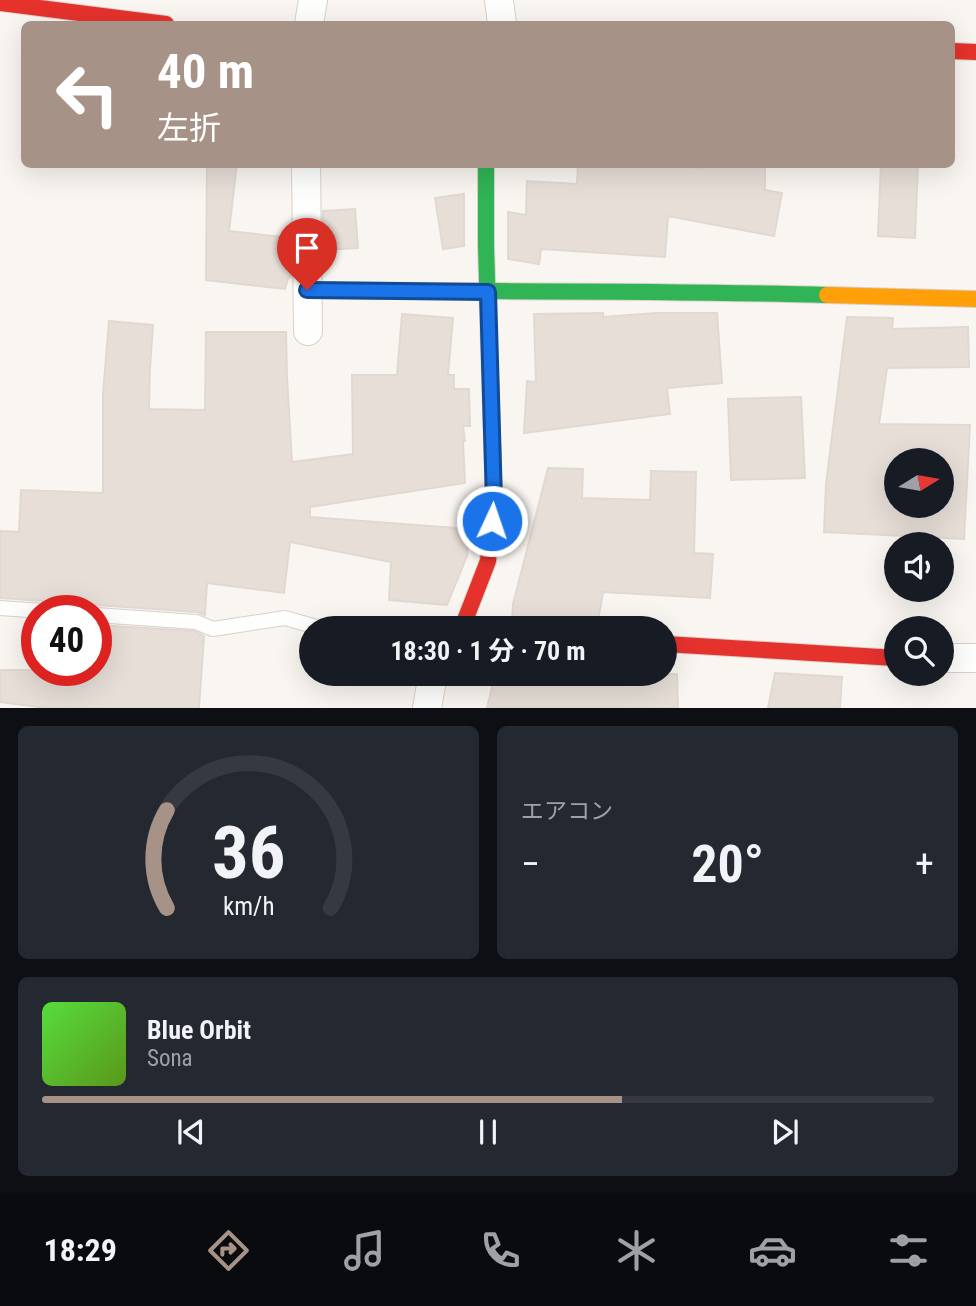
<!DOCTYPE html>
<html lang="ja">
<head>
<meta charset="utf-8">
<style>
  :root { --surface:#171b24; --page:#242831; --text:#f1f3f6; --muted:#9ea1a6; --line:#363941; --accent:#a69286 }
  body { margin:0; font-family:"Roboto Condensed","Noto Sans JP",sans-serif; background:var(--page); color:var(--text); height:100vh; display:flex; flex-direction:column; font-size:26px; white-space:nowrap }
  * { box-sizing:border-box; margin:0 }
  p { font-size:23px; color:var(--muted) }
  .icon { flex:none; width:38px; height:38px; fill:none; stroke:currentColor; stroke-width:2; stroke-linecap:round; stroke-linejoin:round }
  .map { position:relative; height:708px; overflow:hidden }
  .drawer { display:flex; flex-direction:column; gap:18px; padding:18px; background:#0d0f14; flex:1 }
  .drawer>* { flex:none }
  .top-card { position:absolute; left:21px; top:21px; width:934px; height:147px; border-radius:10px; box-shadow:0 7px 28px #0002; background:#a69286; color:#fff; overflow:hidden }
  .needle { width:46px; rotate:79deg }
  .controls { position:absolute; left:884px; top:448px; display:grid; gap:14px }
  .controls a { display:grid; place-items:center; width:70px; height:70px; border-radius:50%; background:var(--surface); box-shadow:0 7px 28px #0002; font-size:35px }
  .speed { position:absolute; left:21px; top:595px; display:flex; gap:14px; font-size:35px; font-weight:700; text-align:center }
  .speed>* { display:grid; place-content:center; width:91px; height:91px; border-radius:50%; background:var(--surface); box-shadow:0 7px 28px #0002; line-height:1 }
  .speed .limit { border:10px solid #d22; background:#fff; color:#111 }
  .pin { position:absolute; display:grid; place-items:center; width:60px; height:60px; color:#fff; margin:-72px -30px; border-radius:50% 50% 50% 0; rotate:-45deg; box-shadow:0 0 7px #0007 }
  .pin .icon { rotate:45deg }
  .me { position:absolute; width:77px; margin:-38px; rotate:3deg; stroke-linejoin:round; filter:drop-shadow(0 0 5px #0008) }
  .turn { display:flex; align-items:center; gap:24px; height:147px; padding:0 21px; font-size:32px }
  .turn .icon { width:91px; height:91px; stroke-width:2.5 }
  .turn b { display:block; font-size:49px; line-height:60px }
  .big { font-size:52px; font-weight:700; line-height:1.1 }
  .drawer .tile { flex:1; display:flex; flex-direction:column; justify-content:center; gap:10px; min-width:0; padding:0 24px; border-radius:10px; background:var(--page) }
  .drawer .dial { align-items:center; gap:0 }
  .dial svg { height:182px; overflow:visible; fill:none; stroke:var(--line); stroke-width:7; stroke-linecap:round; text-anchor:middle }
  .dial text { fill:var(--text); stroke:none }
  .song { display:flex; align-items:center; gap:21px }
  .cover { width:84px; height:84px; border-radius:10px; background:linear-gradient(135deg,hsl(110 70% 55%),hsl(90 70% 35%)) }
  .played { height:7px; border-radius:4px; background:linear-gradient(90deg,var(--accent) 65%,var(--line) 65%) }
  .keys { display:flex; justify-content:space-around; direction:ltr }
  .heat { display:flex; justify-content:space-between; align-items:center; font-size:38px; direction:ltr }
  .drawer .tiles { flex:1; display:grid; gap:18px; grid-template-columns:1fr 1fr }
  .tile:last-child { grid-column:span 2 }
  .trip { position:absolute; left:299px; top:616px; width:378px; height:70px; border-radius:35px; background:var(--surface); box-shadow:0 7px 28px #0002; font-weight:700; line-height:70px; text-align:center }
  .tab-bar { display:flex; height:112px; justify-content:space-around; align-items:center; background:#090b0e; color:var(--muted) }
  .tab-bar .icon { width:49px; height:49px }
  .tab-bar .active { color:var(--accent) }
  .tab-bar b { font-size:32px; color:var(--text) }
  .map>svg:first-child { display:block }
</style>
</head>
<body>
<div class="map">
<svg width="976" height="708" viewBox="0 0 976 708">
  <rect width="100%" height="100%" fill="#f9f5f0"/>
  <!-- building -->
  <g fill="#e6ded7" stroke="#e2d8d2" stroke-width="2" fill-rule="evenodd">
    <polygon points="207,164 237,164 229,231 290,238 291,276 288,279 285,289 206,280"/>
    <polygon points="578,164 634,164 701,168 701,164 765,164 765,190 782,193 774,236 668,216 665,257 541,249 539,264 508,259 508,212 526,215 527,181 577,184"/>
    <polygon points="881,164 918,164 915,238 878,236"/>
    <polygon points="464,194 464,246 443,249 435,198"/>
    <polygon points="355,209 358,248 324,250 323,211"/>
    <polygon points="603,313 603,317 655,313 717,313 722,383 667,388 670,414 524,433 527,381 536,382 534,314"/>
    <polygon points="402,314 453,318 448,375 454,375 454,389 469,389 470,426 463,426 465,441 463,441 465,483 310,507 310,517 469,529 467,556 447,605 389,600 391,562 290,542 284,593 207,583 205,615 197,612 97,605 91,607 88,610 51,609 48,603 43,601 0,598 0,531 19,532 21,490 103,493 103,394 109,321 153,325 150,368 149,409 205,410 206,332 286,332 287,376 292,462 353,454 352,375 397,375"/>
    <path d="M 847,317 L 893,318 L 892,329 L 968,327 L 969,367 L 887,368 L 879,424 L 970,425 L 964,539 L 824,532 L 826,484 ZM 896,460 L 942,460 L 942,506 L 896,506 Z"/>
    <polygon points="801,397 805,478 731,480 728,399"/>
    <polygon points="548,468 583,469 582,498 650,500 651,471 696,472 694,553 713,554 710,598 603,592 598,621 512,619 513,604"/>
    <polygon points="96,625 194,631 204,636 199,708 46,708 0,702 0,670 96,670"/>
    <polygon points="775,673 842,677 840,708 768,708"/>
    <polygon points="495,674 677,674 678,708 487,708"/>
  </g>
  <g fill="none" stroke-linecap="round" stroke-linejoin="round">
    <defs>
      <g id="lane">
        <polyline points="0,608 42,611"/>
        <polyline points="96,615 196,622 213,629 285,618 320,628"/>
      </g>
      <g id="street">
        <polyline points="499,0 502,24"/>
        <polyline points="309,24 313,0"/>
        <polyline points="306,164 308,331"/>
        <polyline points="942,658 976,658"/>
        <polyline points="427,708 433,674"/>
      </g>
      <g id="fast">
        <polyline points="486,164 486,246 489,344"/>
        <path d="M 307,290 C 480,292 654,290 827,295"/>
      </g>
      <polyline id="slow" points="827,295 976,299"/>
      <g id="jam">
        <polyline points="0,3 166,24"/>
        <polyline points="952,51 976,52"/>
        <polyline points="462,628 488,561 494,501 489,344"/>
        <polyline points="665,644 896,658"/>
      </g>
    </defs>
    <!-- lane casing -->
    <use href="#lane" stroke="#d7d1cb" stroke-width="16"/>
    <!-- street casing -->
    <use href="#street" stroke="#d7d1cb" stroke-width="30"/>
    <!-- fast casing -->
    <use href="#fast" stroke="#d9d2cb" stroke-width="18"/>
    <!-- slow casing -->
    <use href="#slow" stroke="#d9d2cb" stroke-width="18"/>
    <!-- jam casing -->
    <use href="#jam" stroke="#d9d2cb" stroke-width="18"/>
    <!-- lane -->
    <use href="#lane" stroke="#fefefd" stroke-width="14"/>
    <!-- street -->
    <use href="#street" stroke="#fefefd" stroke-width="28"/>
    <!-- fast -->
    <use href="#fast" stroke="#30b455" stroke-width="16"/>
    <!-- slow -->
    <use href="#slow" stroke="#ff9f0a" stroke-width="16"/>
    <!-- jam -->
    <use href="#jam" stroke="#e5322d" stroke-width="16"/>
  </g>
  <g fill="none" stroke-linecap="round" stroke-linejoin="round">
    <defs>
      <polyline id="route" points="307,290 488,292 494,501 492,521"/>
    </defs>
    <!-- route casing -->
    <use href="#route" stroke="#114b97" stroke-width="18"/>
    <!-- route -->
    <use href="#route" stroke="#1a73e8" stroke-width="12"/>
  </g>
</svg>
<div class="controls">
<a><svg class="needle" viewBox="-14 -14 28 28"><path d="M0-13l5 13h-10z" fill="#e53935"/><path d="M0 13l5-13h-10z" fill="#9ea1a6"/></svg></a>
<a><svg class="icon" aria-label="sound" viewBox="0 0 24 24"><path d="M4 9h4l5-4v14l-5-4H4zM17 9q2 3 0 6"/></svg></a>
<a><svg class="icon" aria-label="search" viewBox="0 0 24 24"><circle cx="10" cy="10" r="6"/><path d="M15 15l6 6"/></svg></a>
</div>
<div class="speed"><div class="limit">40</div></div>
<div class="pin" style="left:307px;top:290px;background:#d93025"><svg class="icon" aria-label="arrive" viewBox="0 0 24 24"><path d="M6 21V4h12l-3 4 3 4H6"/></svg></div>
<svg class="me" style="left:492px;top:521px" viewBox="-20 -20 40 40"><circle r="17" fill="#1a73e8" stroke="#fff" stroke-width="3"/><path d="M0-11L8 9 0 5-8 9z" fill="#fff"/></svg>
<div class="trip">18:30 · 1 分 · 70 m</div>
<div class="top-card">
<div class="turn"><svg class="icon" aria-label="left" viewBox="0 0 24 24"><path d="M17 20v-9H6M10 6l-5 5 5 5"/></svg><div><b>40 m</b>左折</div></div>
</div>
</div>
<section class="drawer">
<div class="tiles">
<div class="tile dial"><svg viewBox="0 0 100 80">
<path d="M14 69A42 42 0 1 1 86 69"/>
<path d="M14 69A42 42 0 0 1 14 26" stroke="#a69286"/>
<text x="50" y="56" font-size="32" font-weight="700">36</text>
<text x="50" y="72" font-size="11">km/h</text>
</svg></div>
<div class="tile"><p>エアコン</p>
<div class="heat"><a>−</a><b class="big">20°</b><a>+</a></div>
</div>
<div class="tile">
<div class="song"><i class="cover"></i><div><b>Blue Orbit</b><p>Sona</p></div></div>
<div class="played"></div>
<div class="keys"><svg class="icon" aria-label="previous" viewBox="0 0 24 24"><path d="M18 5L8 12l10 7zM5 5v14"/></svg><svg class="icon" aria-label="pause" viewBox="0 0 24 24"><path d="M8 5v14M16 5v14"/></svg><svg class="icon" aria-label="next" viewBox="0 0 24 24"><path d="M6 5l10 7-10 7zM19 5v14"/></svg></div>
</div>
</div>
</section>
<nav class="tab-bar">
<b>18:29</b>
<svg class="icon active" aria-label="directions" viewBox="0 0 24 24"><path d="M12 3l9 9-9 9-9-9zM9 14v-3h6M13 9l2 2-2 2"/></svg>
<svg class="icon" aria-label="music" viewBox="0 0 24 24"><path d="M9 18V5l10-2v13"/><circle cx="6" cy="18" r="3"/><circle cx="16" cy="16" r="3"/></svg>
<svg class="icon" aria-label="phone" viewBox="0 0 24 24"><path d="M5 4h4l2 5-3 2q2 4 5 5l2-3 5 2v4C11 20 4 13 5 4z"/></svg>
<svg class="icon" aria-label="climate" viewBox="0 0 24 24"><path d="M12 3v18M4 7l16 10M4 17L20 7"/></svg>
<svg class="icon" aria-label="car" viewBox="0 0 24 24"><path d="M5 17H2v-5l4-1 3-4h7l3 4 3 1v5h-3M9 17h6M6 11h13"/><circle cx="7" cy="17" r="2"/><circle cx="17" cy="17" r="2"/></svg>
<svg class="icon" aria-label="filters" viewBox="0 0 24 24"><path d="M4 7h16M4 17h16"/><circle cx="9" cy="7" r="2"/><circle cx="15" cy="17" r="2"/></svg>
</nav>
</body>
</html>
